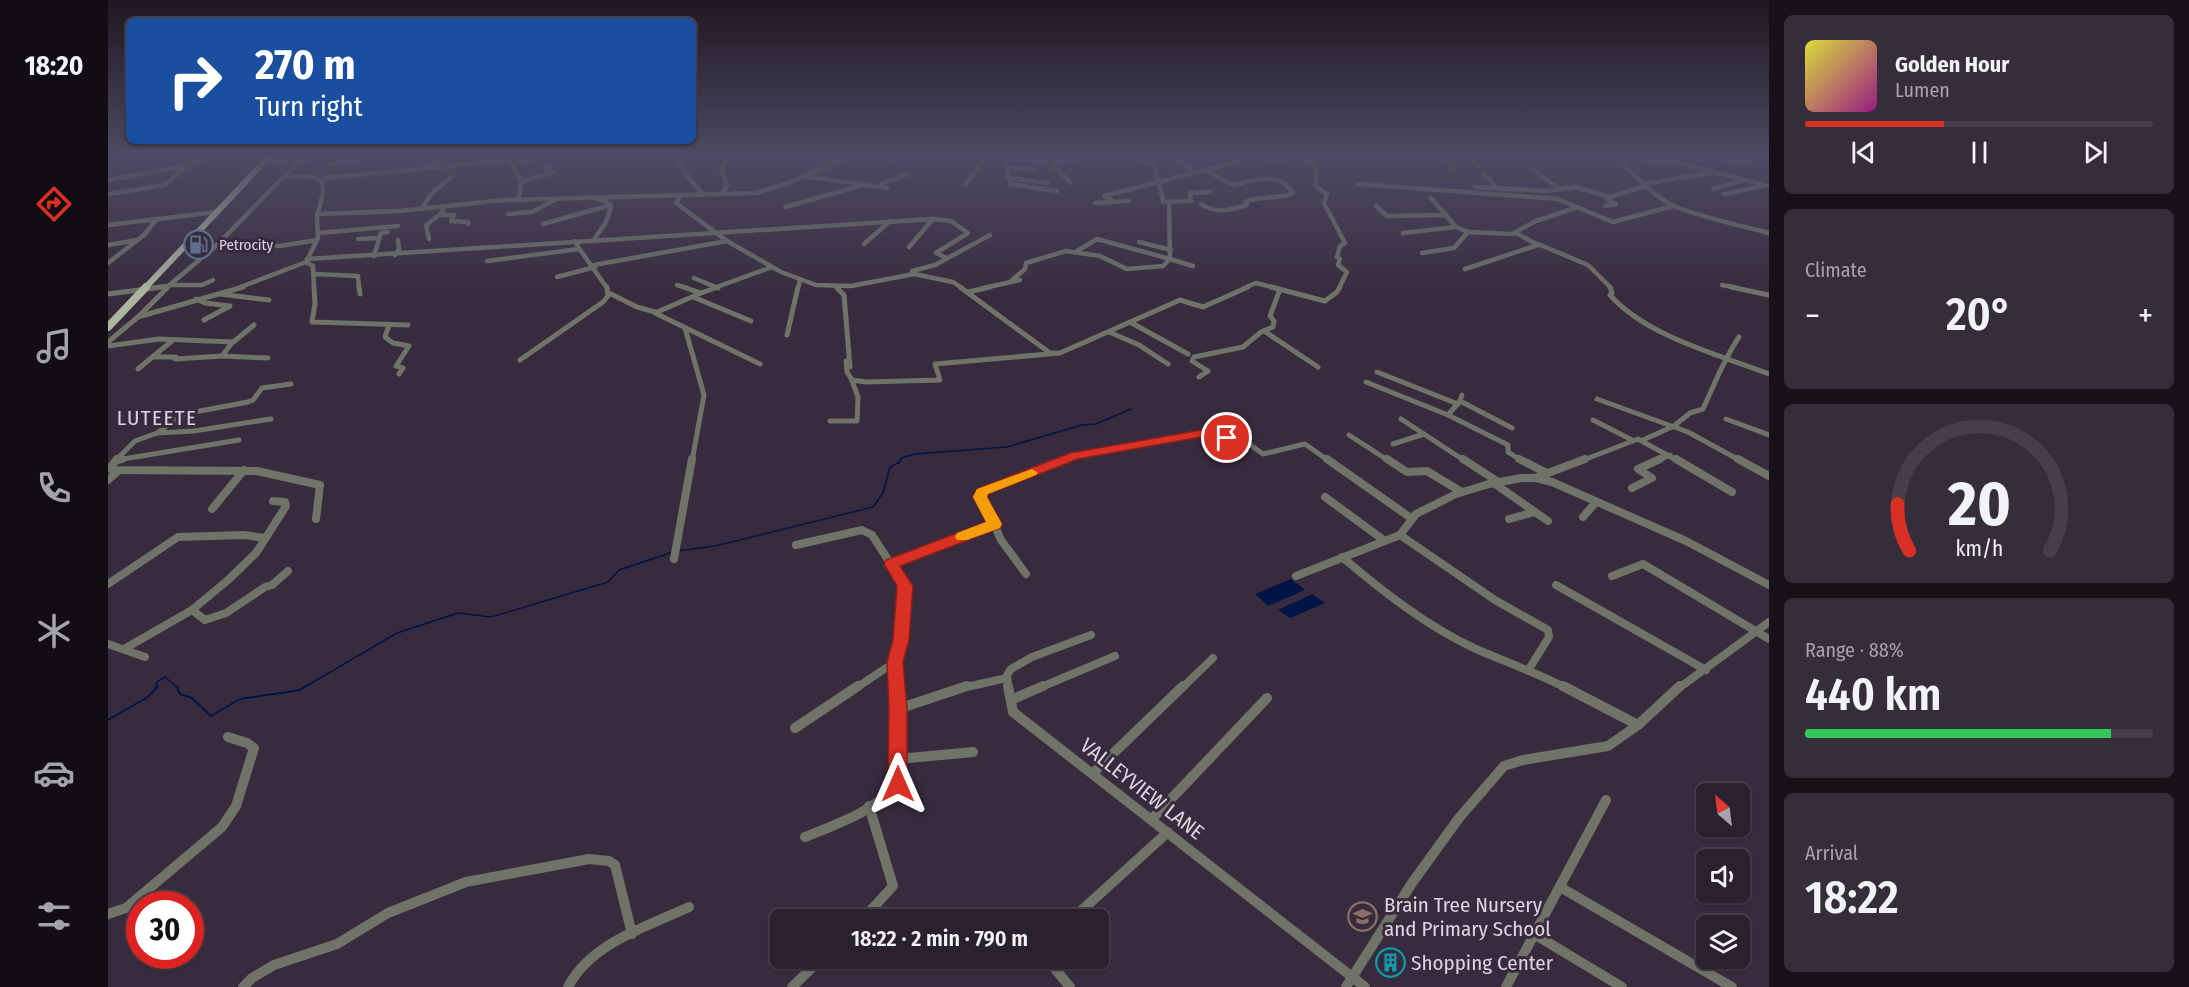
<!DOCTYPE html>
<html lang="en">
<head>
<meta charset="utf-8">
<style>
  :root { --surface:#2a202e; --page:#362d3a; --text:#f1f3f6; --muted:#a5a3aa; --line:#463e4a; --accent:#d93025 }
  body { margin:0; font-family:"Fira Sans Condensed",sans-serif; background:var(--page); color:var(--text); height:100vh; display:flex; flex-direction:column; font-size:22px; white-space:nowrap }
  * { box-sizing:border-box; margin:0 }
  p { font-size:20px; color:var(--muted) }
  .icon { flex:none; width:33px; height:33px; fill:none; stroke:currentColor; stroke-width:2; stroke-linecap:round; stroke-linejoin:round }
  .map { position:relative; flex:1; overflow:hidden }
  .drawer { display:flex; flex-direction:column; gap:15px; padding:15px; background:#171219; width:420px }
  .drawer>* { flex:none }
  .hud { position:absolute; left:18px; top:18px; width:570px; height:126px; border-radius:9px; box-shadow:0 2px 4px #0004,0 0 0 2px var(--line); background:#1a4fa0; color:#fff; overflow:hidden }
  .needle { width:39px; rotate:332deg }
  .fabs { position:absolute; left:1588px; top:783px; display:grid; gap:12px }
  .fabs a { display:grid; place-items:center; width:54px; height:54px; border-radius:9px; background:var(--surface); box-shadow:0 2px 4px #0004,0 0 0 2px var(--line); font-size:30px }
  .speed { position:absolute; left:18px; top:891px; display:flex; gap:12px; font-size:30px; font-weight:700; text-align:center }
  .speed>* { display:grid; place-content:center; width:78px; height:78px; border-radius:50%; background:var(--surface); box-shadow:0 2px 4px #0004,0 0 0 2px var(--line); line-height:1 }
  .speed .limit { border:9px solid #d22; background:#fff; color:#111 }
  .pin { position:absolute; display:grid; place-items:center; width:51px; height:51px; color:#fff; margin:-26px; border:3px solid #fff; border-radius:50%; box-shadow:0 2px 6px #0007 }
  .me { position:absolute; width:66px; margin:-33px; rotate:0deg; stroke-linejoin:round; filter:drop-shadow(0 0 4px #0008) }
  .turn { display:flex; align-items:center; gap:21px; height:126px; padding:0 30px; font-size:27px }
  .turn .icon { width:78px; height:78px; stroke-width:2.5 }
  .turn b { display:block; font-size:42px; line-height:51px }
  .big { font-size:45px; font-weight:600; line-height:1.1 }
  .drawer .card { flex:1; display:flex; flex-direction:column; justify-content:center; gap:9px; min-width:0; padding:0 21px; border-radius:9px; background:var(--page) }
  .drawer .dial { align-items:center; gap:0 }
  .dial svg { height:156px; overflow:visible; fill:none; stroke:var(--line); stroke-width:7; stroke-linecap:round; text-anchor:middle }
  .dial text { fill:var(--text); stroke:none }
  .song { display:flex; align-items:center; gap:18px }
  .cover { width:72px; height:72px; border-radius:9px; background:linear-gradient(135deg,hsl(60 70% 55%),hsl(310 70% 35%)) }
  .played { height:6px; border-radius:3px; background:linear-gradient(90deg,var(--accent) 40%,var(--line) 40%) }
  .keys { display:flex; justify-content:space-around; direction:ltr }
  .heat { display:flex; justify-content:space-between; align-items:center; font-size:33px; direction:ltr }
  .charge { height:9px; border-radius:4px; background:linear-gradient(90deg,#34c759 88%,var(--line) 0) }
  .trip { position:absolute; left:662px; top:909px; width:339px; height:60px; border-radius:9px; background:var(--surface); box-shadow:0 2px 4px #0004,0 0 0 2px var(--line); font-weight:600; line-height:60px; text-align:center }
  main { display:flex; flex:1; min-height:0 }
  .menu { display:flex; flex-direction:column; width:108px; justify-content:space-around; align-items:center; background:#110d12; color:var(--muted) }
  .menu .icon { width:42px; height:42px }
  .menu .on { color:var(--accent) }
  .menu b { font-size:27px; color:var(--text) }
  .map>svg:first-child { display:block }
</style>
</head>
<body>
<main>
<nav class="menu">
<b>18:20</b>
<svg class="icon on" aria-label="directions" viewBox="0 0 24 24"><path d="M12 3l9 9-9 9-9-9zM9 14v-3h6M13 9l2 2-2 2"/></svg>
<svg class="icon" aria-label="music" viewBox="0 0 24 24"><path d="M9 18V5l10-2v13"/><circle cx="6" cy="18" r="3"/><circle cx="16" cy="16" r="3"/></svg>
<svg class="icon" aria-label="phone" viewBox="0 0 24 24"><path d="M5 4h4l2 5-3 2q2 4 5 5l2-3 5 2v4C11 20 4 13 5 4z"/></svg>
<svg class="icon" aria-label="climate" viewBox="0 0 24 24"><path d="M12 3v18M4 7l16 10M4 17L20 7"/></svg>
<svg class="icon" aria-label="car" viewBox="0 0 24 24"><path d="M5 17H2v-5l4-1 3-4h7l3 4 3 1v5h-3M9 17h6M6 11h13"/><circle cx="7" cy="17" r="2"/><circle cx="17" cy="17" r="2"/></svg>
<svg class="icon" aria-label="filters" viewBox="0 0 24 24"><path d="M4 7h16M4 17h16"/><circle cx="9" cy="7" r="2"/><circle cx="15" cy="17" r="2"/></svg>
</nav>
<div class="map">
<svg width="1661" height="987" viewBox="0 0 1661 987">
  <rect width="100%" height="100%" fill="#382b3e"/>
  <!-- water -->
  <g fill="#001547">
    <polygon points="1183,579 1197,590 1160,606 1147,594"/>
    <polygon points="1204,594 1217,603 1182,618 1170,610"/>
  </g>
  <g fill="none" stroke-linecap="round" stroke-linejoin="round">
    <!-- stream-far1 -->
    <g stroke="#001547" stroke-width="1.5">
      <polyline points="569,551 607,546 765,507 775,493 782,467 792,462 793,458 807,454 899,447 974,425 988,424 1023,409"/>
      <polyline points="48,688 49,682 57,677 70,688"/>
      <polyline points="195,688 289,633 350,613 383,617 500,582 511,570 565,552"/>
    </g>
    <!-- stream -->
    <g stroke="#001547" stroke-width="2">
      <polyline points="68,686 72,694 84,698 103,716 132,699 192,690 198,686"/>
      <polyline points="0,720 40,697 50,686"/>
    </g>
    <!-- minor-far3 -->
    <g stroke="#6f7368" stroke-width="4.5">
      <polyline points="400,157 413,181 411,199"/>
      <polyline points="565,157 595,195"/>
      <polyline points="707,157 725,163"/>
      <polyline points="779,157 784,161"/>
      <polyline points="892,157 942,162 986,157"/>
      <path d="M 1026,157 L 1047,166 C 1048,179 1054,189 1055,202 L 1083,201 L 1082,193 L 1103,192"/>
      <polyline points="1065,157 1086,172"/>
      <polyline points="1139,157 1174,160"/>
      <polyline points="1198,157 1208,167 1208,187 1219,194 1216,203 1237,243 1232,246 1229,257 1232,259 1230,265 1239,272 1231,288"/>
      <polyline points="1334,157 1346,168"/>
      <polyline points="1363,157 1370,166"/>
      <polyline points="1408,157 1426,157"/>
      <path d="M 1505,157 C 1526,171 1543,196 1566,206 C 1595,218 1631,225 1661,233"/>
      <polyline points="1546,157 1661,186"/>
      <polyline points="1599,157 1629,161 1645,160"/>
      <polyline points="897,158 902,184 949,191"/>
      <polyline points="1532,158 1552,163"/>
      <polyline points="191,160 215,157"/>
      <polyline points="942,162 963,183"/>
      <polyline points="325,163 350,157"/>
      <polyline points="404,163 436,157"/>
      <polyline points="220,164 251,160"/>
      <polyline points="899,168 926,169"/>
      <polyline points="1425,170 1452,189"/>
      <polyline points="1376,174 1389,188"/>
      <polyline points="178,176 205,177 214,182 215,193 209,218 210,238 198,262 205,266 206,288"/>
      <polyline points="696,176 779,188"/>
      <polyline points="217,178 403,160"/>
      <polyline points="900,178 940,183"/>
      <polyline points="0,180 70,167 108,157"/>
      <polyline points="413,182 446,172 438,169 442,167"/>
      <polyline points="1250,184 1450,199"/>
      <polyline points="1535,184 1603,173"/>
      <polyline points="771,185 799,174"/>
      <polyline points="858,185 876,157"/>
      <polyline points="1367,187 1438,191 1467,187 1502,197 1537,186"/>
      <polyline points="1605,189 1636,180"/>
      <polyline points="0,194 57,185 79,165"/>
      <polyline points="614,194 619,185 613,170 620,157"/>
      <polyline points="1616,194 1655,186"/>
      <polyline points="573,196 568,203 619,241 673,272 708,285 743,286 806,274 845,282 854,288"/>
      <polyline points="1323,198 1338,215"/>
      <polyline points="1447,198 1505,222 1565,206"/>
      <polyline points="1005,201 996,196 1132,161 1130,157"/>
      <polyline points="987,203 1021,201"/>
      <path d="M 1093,204 C 1108,214 1123,210 1139,205 L 1137,202 C 1152,195 1170,200 1185,193 C 1172,171 1145,180 1125,185 L 1096,169"/>
      <polyline points="1268,206 1279,216 1338,215 1348,227 1360,232 1404,234 1428,221 1467,208"/>
      <polyline points="1497,206 1508,204 1499,199"/>
      <polyline points="677,207 755,185"/>
      <polyline points="314,209 323,194 343,177"/>
      <polyline points="209,214 291,211 396,200 648,193 678,184 740,157"/>
      <polyline points="400,214 424,212 450,198"/>
      <polyline points="332,215 346,215 343,221 360,222 360,224"/>
      <polyline points="825,219 843,221 860,233 828,253 839,258"/>
      <polyline points="435,224 503,205"/>
      <polyline points="0,225 108,212"/>
      <polyline points="211,233 290,226"/>
      <polyline points="1295,233 1348,227"/>
      <polyline points="250,239 271,238"/>
      <polyline points="321,239 318,225 334,213 336,207"/>
      <polyline points="466,241 499,288"/>
      <polyline points="485,241 498,222 503,207 501,203 488,198"/>
      <polyline points="1031,242 1063,250"/>
      <polyline points="756,244 782,221"/>
      <polyline points="1430,244 1480,265 1503,288"/>
      <polyline points="0,245 29,240"/>
      <polyline points="109,245 172,246 209,240"/>
      <polyline points="969,251 989,239 1062,259 1061,203"/>
      <polyline points="1314,253 1346,248 1360,232"/>
      <polyline points="287,255 291,249 290,240"/>
      <polyline points="266,256 273,233 280,232"/>
      <polyline points="199,259 825,219 801,247"/>
      <polyline points="379,261 471,249"/>
      <polyline points="0,263 36,235 49,219"/>
      <polyline points="486,265 619,241"/>
      <polyline points="1357,269 1430,245 1408,233"/>
      <polyline points="804,271 827,265 882,235"/>
      <polyline points="206,274 250,276 251,288"/>
      <polyline points="449,277 487,267"/>
      <polyline points="586,278 610,288"/>
      <polyline points="902,282 917,269 918,263 958,251 992,256 1019,269 1055,266 1062,259 1085,266"/>
      <polyline points="62,285 94,285 105,280"/>
      <polyline points="569,285 579,288"/>
      <polyline points="1614,285 1630,288"/>
      <polyline points="42,288 60,286"/>
      <polyline points="58,288 109,245 191,161 157,161"/>
      <polyline points="130,288 198,262"/>
      <polyline points="606,288 664,267"/>
      <polyline points="690,288 692,280"/>
      <polyline points="876,288 912,280"/>
      <polyline points="1136,288 1148,283 1168,288"/>
    </g>
    <!-- minor-far2 -->
    <g stroke="#6f7368" stroke-width="5">
      <polyline points="206,287 207,304 204,322 300,325"/>
      <polyline points="251,287 252,294"/>
      <polyline points="575,287 593,293 547,313 652,364"/>
      <polyline points="607,287 610,288"/>
      <polyline points="728,287 736,295 742,367"/>
      <polyline points="852,287 942,353 947,353"/>
      <polyline points="1163,287 1217,301 1229,292 1232,287"/>
      <path d="M 1502,287 L 1504,293 L 1502,295 C 1538,336 1611,355 1661,374"/>
      <polyline points="1623,287 1661,295"/>
      <polyline points="860,292 882,287"/>
      <polyline points="501,293 529,307 547,312"/>
      <polyline points="593,293 610,287"/>
      <polyline points="0,294 54,287"/>
      <polyline points="112,294 161,300"/>
      <polyline points="585,297 643,321"/>
      <polyline points="88,299 97,303 122,306 96,320"/>
      <polyline points="30,317 135,287"/>
      <polyline points="1022,322 1080,354"/>
      <polyline points="146,325 123,344 114,356 160,358"/>
      <polyline points="281,325 277,337 285,343 301,346 288,366 295,368 291,374"/>
      <polyline points="577,328 596,395 584,461"/>
      <polyline points="1156,331 1210,367"/>
      <polyline points="1001,332 1031,345 1060,364"/>
      <polyline points="679,335 690,287"/>
      <polyline points="0,342 30,317 60,287"/>
      <polyline points="0,346 51,339 125,342"/>
      <polyline points="46,357 68,357"/>
      <polyline points="67,359 114,356"/>
      <polyline points="412,360 495,302 500,296 499,287"/>
      <polyline points="738,361 739,372 744,380 758,382 832,380 827,364 952,353 1072,300 1095,307 1140,287"/>
      <polyline points="30,369 65,340"/>
      <polyline points="1269,372 1350,404"/>
      <polyline points="1091,377 1100,371 1084,361 1086,357 1135,347 1153,332 1165,327 1166,321 1162,316 1172,289"/>
      <polyline points="1258,382 1340,415 1400,445 1400,452 1414,461"/>
      <polyline points="1489,399 1580,432 1633,461"/>
      <polyline points="1352,401 1404,428"/>
      <polyline points="1340,415 1352,401 1354,395"/>
      <polyline points="1293,419 1357,461"/>
      <polyline points="1618,419 1661,435"/>
      <polyline points="1485,420 1524,440"/>
      <polyline points="722,421 749,421 750,397 743,378"/>
      <polyline points="49,433 86,431 163,419"/>
      <polyline points="1241,435 1281,461"/>
      <path d="M 1535,440 L 1566,426 L 1582,413 L 1595,409 C 1606,385 1616,359 1631,337"/>
      <polyline points="1285,444 1316,434"/>
      <polyline points="9,460 131,440"/>
      <polyline points="7,461 27,441 49,433 76,414 140,402 145,400 154,388 183,384"/>
      <polyline points="955,461 967,456 1093,433 1137,441 1155,454 1197,444 1221,461"/>
      <polyline points="1473,461 1530,439 1570,461"/>
      <polyline points="1549,461 1562,455"/>
    </g>
    <!-- minor-far1 -->
    <g stroke="#6f7368" stroke-width="8">
      <polyline points="9,459 3,467 4,470 149,471 212,485 208,519"/>
      <polyline points="1219,459 1303,518"/>
      <polyline points="1279,459 1299,472 1319,471 1352,491"/>
      <polyline points="1355,459 1392,483"/>
      <polyline points="1411,459 1439,473"/>
      <polyline points="1568,459 1624,492"/>
      <polyline points="1630,459 1661,476"/>
      <polyline points="9,460 14,459"/>
      <polyline points="1427,478 1477,459"/>
      <polyline points="0,480 10,471"/>
      <polyline points="1387,484 1440,521"/>
      <polyline points="1524,488 1544,478 1530,469 1552,459"/>
      <polyline points="1217,497 1277,541"/>
      <polyline points="104,509 136,470"/>
      <polyline points="1475,517 1488,502"/>
      <polyline points="1401,519 1427,512"/>
      <polyline points="1292,535 1387,600 1440,630 1441,637 1421,669"/>
      <polyline points="688,545 754,530 764,535 797,586 793,640 787,662 789,688"/>
      <path d="M 1234,557 C 1274,591 1320,627 1368,649 C 1398,662 1429,673 1458,688"/>
      <polyline points="566,559 584,459"/>
      <polyline points="784,564 887,524"/>
      <polyline points="918,574 893,540 878,505 872,497 874,492 959,459"/>
      <polyline points="1188,576 1292,535 1308,514 1348,494 1381,484 1413,478 1428,478 1444,482 1578,541 1661,585"/>
      <polyline points="1504,576 1535,564 1661,639"/>
      <polyline points="0,584 70,537 136,535 157,538"/>
      <polyline points="1448,585 1598,670"/>
      <polyline points="84,610 97,620 118,613 157,587 164,585 180,571"/>
      <polyline points="0,644 37,657"/>
      <polyline points="16,649 84,610 120,580 148,553 178,506 177,502 165,501"/>
      <polyline points="748,688 787,662"/>
      <polyline points="854,688 899,678"/>
      <polyline points="900,688 899,675 903,669 924,657 983,635"/>
      <polyline points="931,688 1007,656"/>
      <polyline points="1074,688 1105,658"/>
      <polyline points="1571,688 1661,622"/>
    </g>
    <!-- minor -->
    <g stroke="#6f7368" stroke-width="10">
      <polyline points="900,686 905,712 1257,987"/>
      <polyline points="1455,686 1530,725"/>
      <polyline points="903,700 935,686"/>
      <polyline points="790,709 859,686"/>
      <polyline points="687,728 750,686"/>
      <polyline points="790,759 865,752"/>
      <polyline points="985,773 1075,686"/>
      <polyline points="1044,819 1159,698"/>
      <path d="M 697,837 C 729,824 767,811 790,784 L 789,686"/>
      <polyline points="1452,887 1624,987"/>
      <polyline points="0,914 18,908 114,827 128,806 146,748 139,743 120,737"/>
      <polyline points="754,920 785,886 761,806"/>
      <polyline points="963,920 1060,832"/>
      <polyline points="1426,934 1514,987"/>
      <polyline points="938,958 962,987"/>
      <polyline points="135,987 144,978 166,965 229,944 280,913 358,882 481,859 501,861 507,865 524,934"/>
      <path d="M 460,987 C 483,943 538,927 581,907"/>
      <polyline points="684,987 714,958"/>
      <polyline points="1238,987 1304,883 1351,818 1396,766 1415,760 1500,746 1530,725 1572,686"/>
      <polyline points="1398,987 1498,800"/>
    </g>
    <!-- major-far1 -->
    <polyline stroke="#acb59f" stroke-width="6" points="37,288 161,157"/>
    <!-- major -->
    <polyline stroke="#acb59f" stroke-width="8" points="0,327 38,287"/>
  </g>
  <!-- sky -->
  <linearGradient id="sky" x2="0" y2="1"><stop stop-color="#1f1822"/><stop offset="0.53" stop-color="#4d4a63"/><stop offset="1" stop-color="#4d4a63" stop-opacity="0"/></linearGradient>
  <rect width="1661" height="295" fill="url(#sky)"/>
  <!-- route -->
  <polygon fill="#d93025" stroke="#8d1f18" stroke-width="1.5" points="1093,430 1123,435 1125,438 1119,442 1093,437 970,459 880,494 879,497 894,524 892,528 792,566 805,586 801,640 795,662 799,709 799,784 797,790 790,792 783,790 780,784 781,709 779,662 785,640 789,586 776,564 778,560 878,522 865,497 869,489 962,453"/>
  <!-- slow -->
  <polygon fill="#f59e0b" points="924,469 930,473 928,475 880,494 879,497 894,524 892,528 859,540 849,540 847,537 849,533 878,522 865,497 869,489"/>
  <!-- icons -->
  <defs>
    <symbol id="fuel-ring" viewBox="-11 -11 22 22"><circle r="9.5" fill="#382b3e" stroke="#5c6f8a" stroke-width="1.5"/><path d="M-5.5-6h7V0h2V4h1.3V-2.5L3-4.5l.8-.8L6-3V5H2.5V1h-1V6h-7ZM-4.2-4.7v3.2H.2V-4.7Z" fill="#5c6f8a"/></symbol>
    <symbol id="school-ring" viewBox="-11 -11 22 22"><circle r="9.5" fill="#382b3e" stroke="#8d6e63" stroke-width="1.5"/><path d="M0-5L7-2L0 1L-7-2ZM-4 1L0 2.5L4 1V4Q0 6-4 4Z" fill="#8d6e63"/></symbol>
    <symbol id="building-ring" viewBox="-11 -11 22 22"><circle r="9.5" fill="#382b3e" stroke="#0f9aa8" stroke-width="1.5"/><path d="M-4-6H4V6H1V3H-1V6H-4ZM-2.5-4.3h1.7v1.8h-1.7ZM.8-4.3h1.7v1.8H.8ZM-2.5-1h1.7V.8h-1.7ZM.8-1h1.7V.8H.8Z" fill="#0f9aa8"/></symbol>
  </defs>
  <g fill-rule="evenodd">
    <use href="#fuel-ring" x="74" y="228" width="33" height="33"/>
    <use href="#school-ring" x="1238" y="900" width="33" height="33"/>
    <use href="#building-ring" x="1266" y="946" width="33" height="33"/>
  </g>
  <g text-anchor="middle" stroke-width="6" stroke-linejoin="round" paint-order="stroke">
    <!-- far-poi labels -->
    <g font-size="15" fill="#ddd4e1" stroke="#382b3e" text-anchor="start">
      <text x="111" y="250">Petrocity</text>
    </g>
    <!-- quarter labels -->
    <g font-size="21" letter-spacing="1.5" fill="#ddd4e1" stroke="#382b3e">
      <text x="49" y="425">LUTEETE</text>
    </g>
    <!-- near-street labels -->
    <g font-size="21" fill="#ddd4e1" stroke="#382b3e">
      <text transform="translate(1034 789) rotate(38)" y="7">VALLEYVIEW LANE</text>
    </g>
    <!-- near-poi labels -->
    <g font-size="21" fill="#ddd4e1" stroke="#382b3e" text-anchor="start">
      <text x="1276" y="912">Brain Tree Nursery<tspan x="1276" dy="24">and Primary School</tspan></text>
      <text x="1303" y="970">Shopping Center</text>
    </g>
  </g>
</svg>
<div class="fabs">
<a><svg class="needle" viewBox="-14 -14 28 28"><path d="M0-13l5 13h-10z" fill="#e53935"/><path d="M0 13l5-13h-10z" fill="#a5a3aa"/></svg></a>
<a><svg class="icon" aria-label="sound" viewBox="0 0 24 24"><path d="M4 9h4l5-4v14l-5-4H4zM17 9q2 3 0 6"/></svg></a>
<a><svg class="icon" aria-label="layers" viewBox="0 0 24 24"><path d="M12 4l9 5-9 5-9-5zM3 14l9 5 9-5"/></svg></a>
</div>
<div class="speed"><div class="limit">30</div></div>
<div class="pin" style="left:1119px;top:438px;background:#d93025"><svg class="icon" aria-label="arrive" viewBox="0 0 24 24"><path d="M6 21V4h12l-3 4 3 4H6"/></svg></div>
<svg class="me" style="left:790px;top:784px" viewBox="-20 -20 40 40"><path d="M0-17L14 15 0 8-14 15z" fill="#d93025" stroke="#fff" stroke-width="4"/></svg>
<div class="trip">18:22 · 2 min · 790 m</div>
<div class="hud">
<div class="turn"><svg class="icon" aria-label="right" viewBox="0 0 24 24"><path d="M7 20v-9h11M14 6l5 5-5 5"/></svg><div><b>270 m</b>Turn right</div></div>
</div>
</div>
<section class="drawer">
<div class="card">
<div class="song"><i class="cover"></i><div><b>Golden Hour</b><p>Lumen</p></div></div>
<div class="played"></div>
<div class="keys"><svg class="icon" aria-label="previous" viewBox="0 0 24 24"><path d="M18 5L8 12l10 7zM5 5v14"/></svg><svg class="icon" aria-label="pause" viewBox="0 0 24 24"><path d="M8 5v14M16 5v14"/></svg><svg class="icon" aria-label="next" viewBox="0 0 24 24"><path d="M6 5l10 7-10 7zM19 5v14"/></svg></div>
</div>
<div class="card"><p>Climate</p>
<div class="heat"><a>−</a><b class="big">20°</b><a>+</a></div>
</div>
<div class="card dial"><svg viewBox="0 0 100 80">
<path d="M14 69A42 42 0 1 1 86 69"/>
<path d="M14 69A42 42 0 0 1 8 45" stroke="#d93025"/>
<text x="50" y="56" font-size="32" font-weight="700">20</text>
<text x="50" y="72" font-size="11">km/h</text>
</svg></div>
<div class="card"><p>Range · 88%</p><b class="big">440 km</b><div class="charge"></div></div>
<div class="card"><p>Arrival</p><b class="big">18:22</b></div>
</section>
</main>
</body>
</html>
